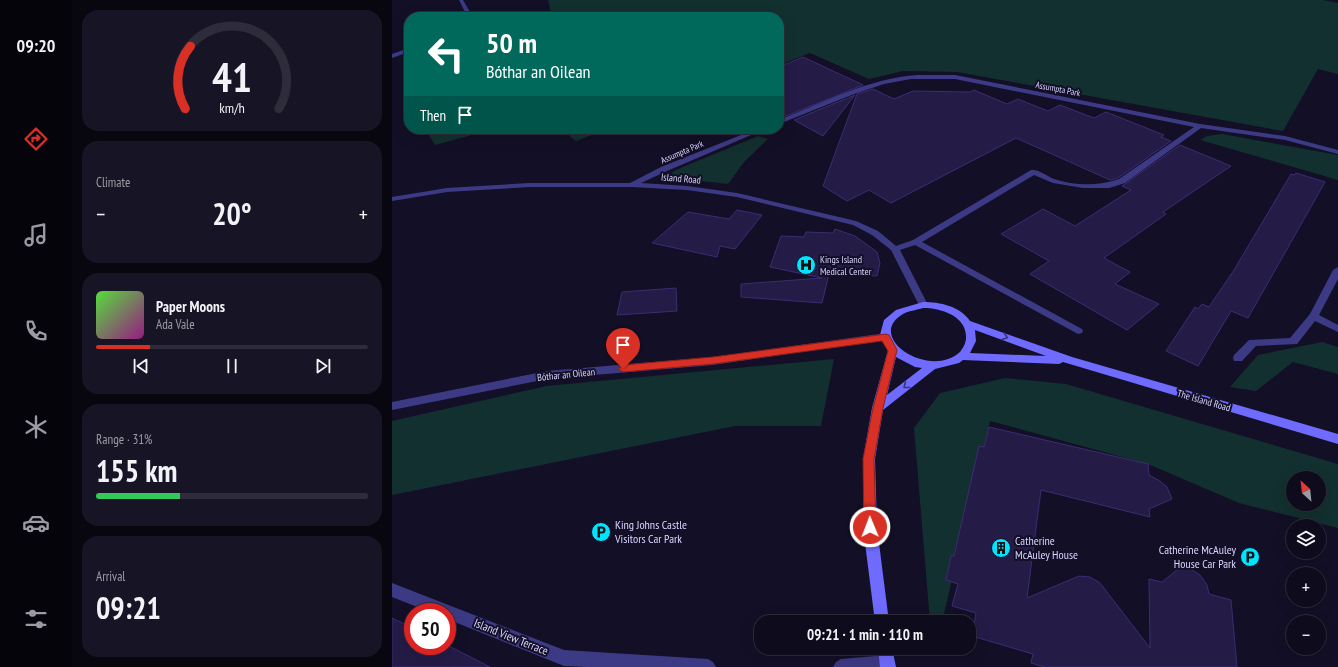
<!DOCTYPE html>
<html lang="en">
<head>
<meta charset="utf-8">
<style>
  :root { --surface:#0e0b1c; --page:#171425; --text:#f1f3f6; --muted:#9b9ba3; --line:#2e2b3b; --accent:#d93025 }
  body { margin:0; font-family:"PT Sans Narrow",sans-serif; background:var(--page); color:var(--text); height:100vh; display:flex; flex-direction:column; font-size:15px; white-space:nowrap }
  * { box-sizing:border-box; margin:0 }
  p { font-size:13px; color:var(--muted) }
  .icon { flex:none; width:22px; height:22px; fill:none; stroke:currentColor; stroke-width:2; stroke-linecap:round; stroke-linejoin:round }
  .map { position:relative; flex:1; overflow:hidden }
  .details { display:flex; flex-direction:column; gap:10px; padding:10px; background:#08060f; width:320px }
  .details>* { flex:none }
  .hud { position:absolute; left:12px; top:12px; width:380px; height:122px; border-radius:16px; box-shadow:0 4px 16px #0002,0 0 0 1px var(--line); background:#00695c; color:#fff; overflow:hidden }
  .needle { width:26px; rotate:333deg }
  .tools { position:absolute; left:894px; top:471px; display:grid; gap:8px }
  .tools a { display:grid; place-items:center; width:40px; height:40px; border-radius:50%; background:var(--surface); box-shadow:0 4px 16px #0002,0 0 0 1px var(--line); font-size:20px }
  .speed { position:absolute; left:12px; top:603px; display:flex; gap:8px; font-size:20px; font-weight:700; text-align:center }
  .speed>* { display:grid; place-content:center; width:52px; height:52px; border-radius:50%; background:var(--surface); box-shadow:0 4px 16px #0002,0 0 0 1px var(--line); line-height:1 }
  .speed .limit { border:6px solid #d22; background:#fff; color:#111 }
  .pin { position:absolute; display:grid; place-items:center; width:34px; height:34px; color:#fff; margin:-41px -17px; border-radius:50% 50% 50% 0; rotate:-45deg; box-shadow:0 0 4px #0007 }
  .pin .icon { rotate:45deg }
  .me { position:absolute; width:44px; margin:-22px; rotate:359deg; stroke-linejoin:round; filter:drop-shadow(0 0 3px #0008) }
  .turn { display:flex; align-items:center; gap:14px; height:84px; padding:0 16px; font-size:18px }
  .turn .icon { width:52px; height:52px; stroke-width:2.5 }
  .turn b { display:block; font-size:28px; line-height:34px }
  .then { display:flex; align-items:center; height:38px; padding:0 16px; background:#0003; gap:8px; font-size:15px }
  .big { font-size:30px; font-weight:700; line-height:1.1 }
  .details .card { flex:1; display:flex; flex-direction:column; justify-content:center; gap:6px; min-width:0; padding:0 14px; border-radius:16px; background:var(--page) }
  .details .dial { align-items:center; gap:0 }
  .dial svg { height:104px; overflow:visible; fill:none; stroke:var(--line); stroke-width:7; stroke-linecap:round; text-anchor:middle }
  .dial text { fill:var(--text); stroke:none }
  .song { display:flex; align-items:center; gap:12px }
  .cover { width:48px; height:48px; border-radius:6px; background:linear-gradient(135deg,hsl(110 70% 55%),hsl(310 70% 35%)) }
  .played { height:4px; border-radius:2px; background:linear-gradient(90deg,var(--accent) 20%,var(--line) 20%) }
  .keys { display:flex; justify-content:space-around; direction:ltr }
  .heat { display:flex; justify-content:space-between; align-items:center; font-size:22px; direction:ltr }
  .charge { height:6px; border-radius:3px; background:linear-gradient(90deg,#34c759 31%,var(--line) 0) }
  .trip { position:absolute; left:362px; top:615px; width:222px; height:40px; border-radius:16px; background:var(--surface); box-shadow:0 4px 16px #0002,0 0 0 1px var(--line); font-weight:700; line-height:40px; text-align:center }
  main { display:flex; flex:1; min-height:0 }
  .tab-bar { display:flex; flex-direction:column; width:72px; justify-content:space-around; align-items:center; background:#06040b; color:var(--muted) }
  .tab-bar .icon { width:28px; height:28px }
  .tab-bar .active { color:var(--accent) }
  .tab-bar b { font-size:18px; color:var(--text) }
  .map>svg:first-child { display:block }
</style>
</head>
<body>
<main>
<nav class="tab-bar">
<b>09:20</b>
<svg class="icon active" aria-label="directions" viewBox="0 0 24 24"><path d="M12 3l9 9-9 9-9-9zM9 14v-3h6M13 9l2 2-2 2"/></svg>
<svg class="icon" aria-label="music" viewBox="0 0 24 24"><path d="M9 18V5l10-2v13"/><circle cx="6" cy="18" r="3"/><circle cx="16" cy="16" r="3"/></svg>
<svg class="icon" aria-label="phone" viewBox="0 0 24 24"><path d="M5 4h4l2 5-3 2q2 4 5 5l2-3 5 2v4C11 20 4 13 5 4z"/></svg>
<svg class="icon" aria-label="climate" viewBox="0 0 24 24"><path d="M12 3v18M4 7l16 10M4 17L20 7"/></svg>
<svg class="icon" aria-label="car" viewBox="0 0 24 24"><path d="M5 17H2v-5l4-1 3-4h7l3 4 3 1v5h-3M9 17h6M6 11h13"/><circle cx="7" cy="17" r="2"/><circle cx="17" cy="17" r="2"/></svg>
<svg class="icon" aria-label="filters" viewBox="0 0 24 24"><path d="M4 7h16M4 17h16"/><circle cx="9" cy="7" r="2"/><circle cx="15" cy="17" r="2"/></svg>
</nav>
<section class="details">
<div class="card dial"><svg viewBox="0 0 100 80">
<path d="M14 69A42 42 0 1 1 86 69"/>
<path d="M14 69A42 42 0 0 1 18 21" stroke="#d93025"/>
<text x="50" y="56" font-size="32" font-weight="700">41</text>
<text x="50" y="72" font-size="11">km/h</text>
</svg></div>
<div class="card"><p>Climate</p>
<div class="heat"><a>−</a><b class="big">20°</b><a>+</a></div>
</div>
<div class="card">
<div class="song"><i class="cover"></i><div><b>Paper Moons</b><p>Ada Vale</p></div></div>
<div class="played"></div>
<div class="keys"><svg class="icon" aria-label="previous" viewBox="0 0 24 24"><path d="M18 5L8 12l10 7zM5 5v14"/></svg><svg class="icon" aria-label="pause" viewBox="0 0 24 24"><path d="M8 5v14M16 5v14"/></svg><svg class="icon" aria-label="next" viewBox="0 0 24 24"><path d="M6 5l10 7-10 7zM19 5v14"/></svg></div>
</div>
<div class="card"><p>Range · 31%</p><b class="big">155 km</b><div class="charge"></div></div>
<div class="card"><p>Arrival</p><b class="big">09:21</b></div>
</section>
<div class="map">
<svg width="946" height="667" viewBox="0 0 946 667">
  <rect width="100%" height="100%" fill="#130f26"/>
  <!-- green -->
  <g fill="#12302f" fill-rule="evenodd">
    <polygon points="156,0 931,0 946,3 946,74 926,69 891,131 565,72 511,71 477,79 418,53 387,65 387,17 160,17"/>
    <polygon points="33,129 102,129 43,145"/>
    <polygon points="169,129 216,129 184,141"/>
    <polygon points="830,134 946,155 946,180 808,140 815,136"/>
    <path d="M 366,136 L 376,139 L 352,162 L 337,183 L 334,184 C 324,182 281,179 277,176 L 282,171 L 291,167 Z"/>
    <polygon points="930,342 946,347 946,374 901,362 864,391 838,387 866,355"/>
    <polygon points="442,359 429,426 343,426 0,495 0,421 154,386"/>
    <path d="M 613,378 L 674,384 L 946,464 L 946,528 L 847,503 L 756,464 L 598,421 L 550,622 L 538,622 L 522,428 L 548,393 ZM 901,478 L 927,478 L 927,504 L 901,504 Z"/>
  </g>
  <!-- building -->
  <g fill="#241b47" stroke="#3b2d73">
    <polygon points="411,57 469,84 471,85 394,116 387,112 387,67"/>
    <polygon points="481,89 502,99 521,91 578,92 582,90 615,104 626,99 656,111 668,105 702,118 714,112 772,135 769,137 779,141 726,178 718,180 624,138 499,203 477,190 455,201 431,186 465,94"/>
    <polygon points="463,95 431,136 402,120"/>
    <polygon points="788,145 839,166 771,212 774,214 712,258 738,272 723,284 767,304 735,330 638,274 657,261 609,234 651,209 683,226 739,190 730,186"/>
    <polygon points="904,173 933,182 856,318 839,311 806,366 774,351 803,307 806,309 810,304 817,307 842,270 899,174 902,175"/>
    <polygon points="345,210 370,215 343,249 328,246 325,257 260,243 296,212 337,219"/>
    <polygon points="443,229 463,236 485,252 488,263 485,276 437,274 430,303 349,297 349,284 430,278 378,267 389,236 412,237 414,232 441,233"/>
    <polygon points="284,288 285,311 225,315 230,292"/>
    <polygon points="597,427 756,464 757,475 768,481 775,487 780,499 757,509 758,517 649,490 635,598 687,576 698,577 708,583 758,648 757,579 770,582 786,569 797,568 808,575 815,585 817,594 839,600 845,667 653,667 639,663 641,654 580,636 584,613 560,606 566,584 554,580 559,556 562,556 587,446 592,447"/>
    <polygon points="0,618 21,628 21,646 55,645 98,667 0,667"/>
  </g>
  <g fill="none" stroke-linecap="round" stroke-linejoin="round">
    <!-- street -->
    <g fill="#3d3a85" fill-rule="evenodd">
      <polygon points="67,0 71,0 78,12 75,17 69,17 73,12"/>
      <polygon points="17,48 17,52 0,58 0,54"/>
      <path d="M 526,75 L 563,75 L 808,124 L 893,136 L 946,150 L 946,154 L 893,140 L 809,128 L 733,183 L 717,188 L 691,188 L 661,183 L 642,175 L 530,242 L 690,329 L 691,331 L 690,333 L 686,334 L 523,245 L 508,250 L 536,305 L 534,307 L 528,307 L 499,250 L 480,235 L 461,225 L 345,197 L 295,190 L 240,187 L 137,187 L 55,192 L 0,201 L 0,197 L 55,188 L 137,183 L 238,183 L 269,167 L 364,129 L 373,129 L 275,171 L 249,183 L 295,186 L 345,193 L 464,221 L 486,231 L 504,246 L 521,240 L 639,170 C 647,169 655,176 662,179 C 683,186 707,186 727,179 L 802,127 L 563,79 L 519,79 L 492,84 L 462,94 L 387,124 L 387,120 C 432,102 478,78 526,75 Z"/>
      <polygon points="946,267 946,279 927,315 946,325 946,332 923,321 905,344 864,346 850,361 842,361 841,358 842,355 857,340 898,338 918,314 941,270"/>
      <polygon points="494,333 498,335 499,337 498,339 321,365 155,379 0,410 0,402 155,371 321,357"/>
      <polygon points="0,583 172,650 316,659 321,662 324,667 195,667 172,666 55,619 55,612 38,612 0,597"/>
      <polygon points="495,655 500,658 503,663 501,667 441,667 444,662 449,659"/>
    </g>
    <!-- secondary -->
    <g fill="#6f6bff" fill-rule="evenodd">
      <path d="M 531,302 C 548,302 568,306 578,321 L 680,357 L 946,434 L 946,444 L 671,362 L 667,364 L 571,360 L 567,363 L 543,369 L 491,410 L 483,459 L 485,527 L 497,622 L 483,622 L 471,527 L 471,459 L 480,408 L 496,350 L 488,335 L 492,320 L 504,310 ZM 531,308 C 549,308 575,316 574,338 C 574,343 571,348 568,352 C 537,380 472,337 511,314 C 516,311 525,310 531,308 ZM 583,330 L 654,356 L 578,353 L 584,341 ZM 504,357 L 523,367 L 530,368 L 495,395 Z"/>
      <polygon points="486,648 500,648 504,667 488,667"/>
    </g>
  </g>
  <!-- one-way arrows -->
  <defs><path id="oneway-chevron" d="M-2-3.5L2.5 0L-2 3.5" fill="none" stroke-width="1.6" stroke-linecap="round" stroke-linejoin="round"/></defs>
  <g stroke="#38347d">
    <use href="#oneway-chevron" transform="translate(613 337) rotate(20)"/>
    <use href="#oneway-chevron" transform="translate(514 386) rotate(142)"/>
  </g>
  <!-- route -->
  <polygon fill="#d93025" stroke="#8d1f18" points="494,334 497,335 505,350 491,408 482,459 484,527 482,531 478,532 474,531 472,527 471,459 481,408 496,351 490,341 321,364 231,372 226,369 231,365 321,357"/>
  <!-- icons -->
  <defs>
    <symbol id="hospital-disc" viewBox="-11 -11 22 22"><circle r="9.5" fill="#00e5ff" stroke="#130f26"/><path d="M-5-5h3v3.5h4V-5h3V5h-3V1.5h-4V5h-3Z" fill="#111"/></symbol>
    <symbol id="parking-disc" viewBox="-11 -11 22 22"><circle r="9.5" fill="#00e5ff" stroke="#130f26"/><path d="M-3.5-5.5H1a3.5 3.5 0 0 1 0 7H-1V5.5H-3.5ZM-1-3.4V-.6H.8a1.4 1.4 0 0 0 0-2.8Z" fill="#111"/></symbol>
    <symbol id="building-disc" viewBox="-11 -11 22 22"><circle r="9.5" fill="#00e5ff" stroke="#130f26"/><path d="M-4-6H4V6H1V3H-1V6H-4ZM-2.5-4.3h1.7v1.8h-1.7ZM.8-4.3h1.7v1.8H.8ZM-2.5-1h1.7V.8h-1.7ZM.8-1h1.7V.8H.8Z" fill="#111"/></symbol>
  </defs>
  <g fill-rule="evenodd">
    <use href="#hospital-disc" x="403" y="254" width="22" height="22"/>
    <use href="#parking-disc" x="198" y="521" width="22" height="22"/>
    <use href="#building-disc" x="598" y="537" width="22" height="22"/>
    <use href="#parking-disc" x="847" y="546" width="22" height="22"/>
  </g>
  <g text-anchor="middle" stroke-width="4" stroke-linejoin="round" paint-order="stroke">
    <!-- far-street labels -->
    <g font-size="9" fill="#d9d4ff" stroke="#130f26">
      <text transform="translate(666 89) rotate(11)" y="3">Assumpta Park</text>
      <text transform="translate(290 152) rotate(-23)" y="3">Assumpta Park</text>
    </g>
    <!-- street labels -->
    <g font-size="10" fill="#d9d4ff" stroke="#130f26">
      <text transform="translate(289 178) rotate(5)" y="4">Island Road</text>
      <text transform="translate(174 374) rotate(-6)" y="4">Bóthar an Oilean</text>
      <text transform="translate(812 400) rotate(16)" y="4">The Island Road</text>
    </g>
    <!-- poi labels -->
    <g font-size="10" fill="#d9d4ff" stroke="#130f26" text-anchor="start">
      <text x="428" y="263">Kings Island<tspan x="428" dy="12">Medical Center</tspan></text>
    </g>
    <!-- near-poi labels -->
    <g font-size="12" fill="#d9d4ff" stroke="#130f26" text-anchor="start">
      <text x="223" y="529">King Johns Castle<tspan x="223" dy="14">Visitors Car Park</tspan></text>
      <text x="623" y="545">Catherine<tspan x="623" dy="14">McAuley House</tspan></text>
      <text x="844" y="554" text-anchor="end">Catherine McAuley<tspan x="844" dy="14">House Car Park</tspan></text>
    </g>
    <!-- near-street labels -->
    <g font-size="12" fill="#d9d4ff" stroke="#130f26">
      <text transform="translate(119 637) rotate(22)" y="4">Island View Terrace</text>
    </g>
  </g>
</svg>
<div class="tools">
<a><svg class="needle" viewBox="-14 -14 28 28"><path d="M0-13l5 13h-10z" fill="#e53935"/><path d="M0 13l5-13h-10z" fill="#9b9ba3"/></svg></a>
<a><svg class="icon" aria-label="layers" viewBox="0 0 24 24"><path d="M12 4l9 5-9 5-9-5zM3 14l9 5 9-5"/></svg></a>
<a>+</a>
<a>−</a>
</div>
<div class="speed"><div class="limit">50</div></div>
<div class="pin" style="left:231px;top:369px;background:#d93025"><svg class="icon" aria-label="arrive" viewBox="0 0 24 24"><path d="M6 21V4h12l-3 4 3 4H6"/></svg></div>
<svg class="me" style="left:478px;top:527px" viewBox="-20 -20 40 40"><circle r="17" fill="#d93025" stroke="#fff" stroke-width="3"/><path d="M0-11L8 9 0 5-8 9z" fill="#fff"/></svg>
<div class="trip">09:21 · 1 min · 110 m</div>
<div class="hud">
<div class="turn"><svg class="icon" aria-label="left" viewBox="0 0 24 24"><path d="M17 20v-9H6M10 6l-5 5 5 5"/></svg><div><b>50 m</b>Bóthar an Oilean</div></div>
<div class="then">Then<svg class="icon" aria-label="arrive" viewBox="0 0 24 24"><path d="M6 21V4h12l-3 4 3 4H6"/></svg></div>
</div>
</div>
</main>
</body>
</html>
